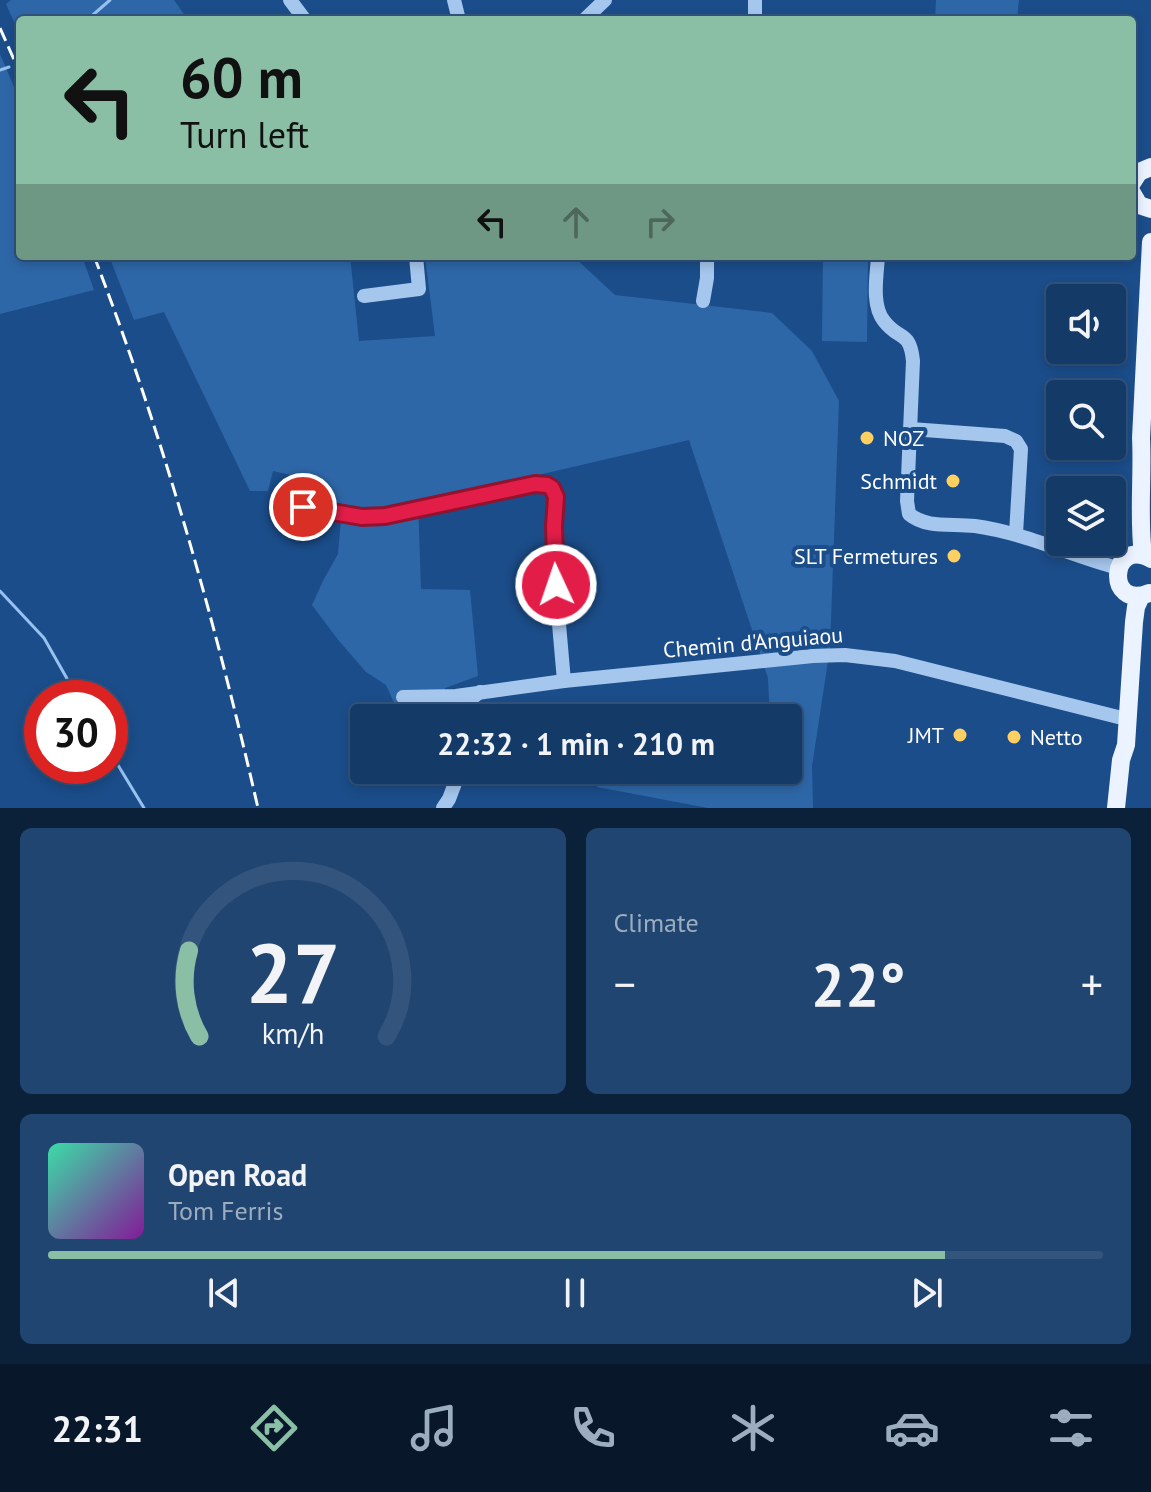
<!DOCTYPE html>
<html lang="en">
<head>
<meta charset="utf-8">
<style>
  :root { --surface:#143a68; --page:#214571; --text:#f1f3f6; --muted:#9dadc0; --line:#33547c; --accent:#8abfa5 }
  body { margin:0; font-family:"PT Sans",sans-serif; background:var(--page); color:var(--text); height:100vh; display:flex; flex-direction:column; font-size:30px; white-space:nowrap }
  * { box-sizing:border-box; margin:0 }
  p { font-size:26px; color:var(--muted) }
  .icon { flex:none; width:44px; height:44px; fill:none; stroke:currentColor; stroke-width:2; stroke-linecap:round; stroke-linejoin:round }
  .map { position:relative; height:808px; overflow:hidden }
  .drawer { display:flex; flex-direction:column; gap:20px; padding:20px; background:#0b2039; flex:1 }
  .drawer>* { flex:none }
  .guide { position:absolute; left:16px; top:16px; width:1120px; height:244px; border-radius:8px; box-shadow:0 4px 12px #0003,0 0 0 2px var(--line); background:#8abfa5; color:#111; overflow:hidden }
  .controls { position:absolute; left:1046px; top:284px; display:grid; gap:16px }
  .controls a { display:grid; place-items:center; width:80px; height:80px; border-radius:8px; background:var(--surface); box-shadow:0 4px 12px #0003,0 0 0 2px var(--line); font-size:40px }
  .speed { position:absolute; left:24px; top:680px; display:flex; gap:16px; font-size:40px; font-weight:700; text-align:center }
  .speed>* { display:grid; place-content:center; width:104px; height:104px; border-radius:50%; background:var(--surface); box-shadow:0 4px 12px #0003,0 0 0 2px var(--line); line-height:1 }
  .speed .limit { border:12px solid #d22; background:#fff; color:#111 }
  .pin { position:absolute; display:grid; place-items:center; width:68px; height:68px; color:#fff; margin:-34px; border:4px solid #fff; border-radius:50%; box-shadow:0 2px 8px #0007 }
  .me { position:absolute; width:88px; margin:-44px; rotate:357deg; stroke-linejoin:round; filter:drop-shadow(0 0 6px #0008) }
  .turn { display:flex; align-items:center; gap:28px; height:168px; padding:0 32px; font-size:36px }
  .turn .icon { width:104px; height:104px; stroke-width:2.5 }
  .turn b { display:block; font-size:56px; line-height:68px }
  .lanes { display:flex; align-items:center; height:76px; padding:0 32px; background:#0003; justify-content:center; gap:40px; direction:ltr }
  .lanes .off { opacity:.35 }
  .big { font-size:60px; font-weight:800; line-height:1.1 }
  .drawer .tile { flex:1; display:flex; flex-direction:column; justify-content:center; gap:12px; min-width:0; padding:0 28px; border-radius:12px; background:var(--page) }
  .drawer .dial { align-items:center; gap:0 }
  .dial svg { height:208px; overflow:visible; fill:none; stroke:var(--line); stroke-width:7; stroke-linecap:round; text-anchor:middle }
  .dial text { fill:var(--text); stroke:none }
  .song { display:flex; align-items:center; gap:24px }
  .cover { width:96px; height:96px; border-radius:12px; background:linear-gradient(135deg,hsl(160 70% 55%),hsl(290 70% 35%)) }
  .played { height:8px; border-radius:4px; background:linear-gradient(90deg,var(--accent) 85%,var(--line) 85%) }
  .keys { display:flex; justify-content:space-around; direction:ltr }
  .heat { display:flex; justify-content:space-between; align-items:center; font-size:44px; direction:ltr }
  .drawer .tiles { flex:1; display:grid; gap:20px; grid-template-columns:1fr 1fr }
  .tile:last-child { grid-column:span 2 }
  .trip { position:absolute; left:350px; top:704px; width:452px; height:80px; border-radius:8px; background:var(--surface); box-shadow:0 4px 12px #0003,0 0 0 2px var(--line); font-weight:800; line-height:80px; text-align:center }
  .dock { display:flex; height:128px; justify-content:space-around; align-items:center; background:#08172a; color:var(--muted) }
  .dock .icon { width:56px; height:56px }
  .dock .current { color:var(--accent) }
  .dock b { font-size:36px; color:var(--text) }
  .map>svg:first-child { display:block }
</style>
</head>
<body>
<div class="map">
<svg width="1151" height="808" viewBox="0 0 1151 808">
  <rect width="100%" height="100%" fill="#1b4d8a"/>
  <!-- green -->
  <g fill="#2e67a8">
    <polygon points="11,0 174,0 188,20 20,20 20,35 6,4"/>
    <polygon points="936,0 1019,0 1017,20 935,20"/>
    <polygon points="0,54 20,101 20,256 82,256 94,290 0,314"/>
    <polygon points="109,256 350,256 359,341 435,336 425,256 573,256 615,295 772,313 812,351 839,401 830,648 812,766 813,808 708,808 597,787 594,770 788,770 788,718 770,718 768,678 689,440 418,503 421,589 470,590 478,676 445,688 444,704 422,708 423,718 401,718 386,685 366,672 339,641 312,605 323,581 338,554 342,507 310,503 321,482 273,471 268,491 250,491 164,312 134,320"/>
    <polygon points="823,256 868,256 867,342 822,341"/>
    <polygon points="1122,493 1122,542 1109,556 1101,551 1072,543 1112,542 1112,502"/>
  </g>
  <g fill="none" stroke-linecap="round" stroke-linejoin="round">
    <!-- stream -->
    <g stroke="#97c1ef" stroke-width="3">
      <polyline points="87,20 110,0"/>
      <polyline points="0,70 9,67"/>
      <polyline points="0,591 44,638 78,698"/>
      <polyline points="110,752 144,808"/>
    </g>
    <!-- minor -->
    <g stroke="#a5c6ed" stroke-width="14">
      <polyline points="290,0 305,20"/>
      <polyline points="454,0 459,20"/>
      <polyline points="584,20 605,0"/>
      <polyline points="755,20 755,0"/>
      <path d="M 878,256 C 877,275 871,305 884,321 C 899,341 910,330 913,361 L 907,501 L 909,514 C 927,529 952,523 975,526 C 1025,533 1070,555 1118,568"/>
      <polyline points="364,296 419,289 416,256"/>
      <polyline points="703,301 707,278 707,256"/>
      <polyline points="911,429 1005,436 1016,441 1021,449 1016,534"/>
      <path d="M 303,507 L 362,517 L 385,516 L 535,484 C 547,485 551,485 556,497 L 554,567 L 564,681"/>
      <polyline points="403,697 456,696 564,681 813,656 845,655 895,661 1118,717"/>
      <path d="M 463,718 C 463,705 470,699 480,692"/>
      <polyline points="443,808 449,799 460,770"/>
    </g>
    <!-- major -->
    <g stroke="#eaf3ff" stroke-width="18">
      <polyline points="1132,183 1139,172 1151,167"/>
      <polyline points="1132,193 1139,205 1151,209"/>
      <path d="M 1143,555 C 1138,516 1143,477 1141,438 L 1151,242"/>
      <path d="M 1149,593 C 1105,611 1110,536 1151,559"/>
      <polyline points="1116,808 1121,760 1126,745 1134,622 1136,607 1141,596"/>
    </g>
    <!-- rail -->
    <g stroke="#fff" stroke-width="3" stroke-dasharray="14 6" stroke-linecap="butt">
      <polyline points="0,28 20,73"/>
      <path d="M 94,256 C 163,435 215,621 258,808"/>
    </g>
  </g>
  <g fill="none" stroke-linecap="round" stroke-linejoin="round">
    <defs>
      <polyline id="route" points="303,507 362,517 385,516 535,484 547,485 552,488 556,497 554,526 556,585"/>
    </defs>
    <!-- route casing -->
    <use href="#route" stroke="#92132f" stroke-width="20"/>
    <!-- route -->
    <use href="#route" stroke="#e11d48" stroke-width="14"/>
  </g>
  <!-- markers -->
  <g fill="#fecf61" stroke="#1b4d8a" stroke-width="3">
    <circle cx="867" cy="438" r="8"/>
    <circle cx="953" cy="481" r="8"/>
    <circle cx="954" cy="556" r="8"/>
    <circle cx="960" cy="735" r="8"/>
    <circle cx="1014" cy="737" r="8"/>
  </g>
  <g text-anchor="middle" stroke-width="8" stroke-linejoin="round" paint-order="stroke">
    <!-- poi labels -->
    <g font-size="22" fill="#fff" stroke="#1b4d8a" text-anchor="end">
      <text x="883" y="446" text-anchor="start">NOZ</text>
      <text x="937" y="489">Schmidt</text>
      <text x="938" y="564">SLT Fermetures</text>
      <text x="944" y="743">JMT</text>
      <text x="1030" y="745" text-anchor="start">Netto</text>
    </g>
    <!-- street labels -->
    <g font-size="22" fill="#fff" stroke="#1b4d8a">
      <text transform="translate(753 642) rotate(-5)" y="8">Chemin d'Anguiaou</text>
    </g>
  </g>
</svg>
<div class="controls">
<a><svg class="icon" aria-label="sound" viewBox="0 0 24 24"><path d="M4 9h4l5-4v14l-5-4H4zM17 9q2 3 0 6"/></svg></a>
<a><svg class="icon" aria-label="search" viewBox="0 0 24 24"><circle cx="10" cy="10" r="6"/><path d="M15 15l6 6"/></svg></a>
<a><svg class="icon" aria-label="layers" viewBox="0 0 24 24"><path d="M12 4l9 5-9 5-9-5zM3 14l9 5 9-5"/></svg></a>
</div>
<div class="speed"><div class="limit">30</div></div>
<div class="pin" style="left:303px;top:507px;background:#d93025"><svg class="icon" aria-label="arrive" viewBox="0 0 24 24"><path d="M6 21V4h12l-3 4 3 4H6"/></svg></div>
<svg class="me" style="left:556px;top:585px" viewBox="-20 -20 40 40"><circle r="17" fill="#e11d48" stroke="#fff" stroke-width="3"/><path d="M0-11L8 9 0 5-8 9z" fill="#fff"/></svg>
<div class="trip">22:32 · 1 min · 210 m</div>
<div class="guide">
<div class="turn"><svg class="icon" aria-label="left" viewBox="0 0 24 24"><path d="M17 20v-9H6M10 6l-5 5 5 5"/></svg><div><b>60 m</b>Turn left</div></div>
<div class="lanes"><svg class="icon" aria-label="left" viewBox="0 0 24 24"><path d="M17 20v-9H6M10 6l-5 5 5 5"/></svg><svg class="icon off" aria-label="ahead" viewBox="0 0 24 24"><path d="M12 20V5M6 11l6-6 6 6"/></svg><svg class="icon off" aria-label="right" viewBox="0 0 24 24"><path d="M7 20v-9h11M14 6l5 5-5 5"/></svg></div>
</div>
</div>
<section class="drawer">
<div class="tiles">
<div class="tile dial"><svg viewBox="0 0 100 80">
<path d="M14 69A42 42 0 1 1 86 69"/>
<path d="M14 69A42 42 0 0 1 10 36" stroke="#8abfa5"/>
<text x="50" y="56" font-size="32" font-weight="700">27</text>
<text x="50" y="72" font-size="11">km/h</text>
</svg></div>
<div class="tile"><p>Climate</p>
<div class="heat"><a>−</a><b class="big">22°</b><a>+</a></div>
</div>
<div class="tile">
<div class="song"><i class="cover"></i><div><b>Open Road</b><p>Tom Ferris</p></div></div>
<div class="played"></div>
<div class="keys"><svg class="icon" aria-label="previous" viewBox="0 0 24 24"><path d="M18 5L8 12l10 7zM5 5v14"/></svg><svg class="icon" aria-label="pause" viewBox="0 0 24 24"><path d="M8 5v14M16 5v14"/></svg><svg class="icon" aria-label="next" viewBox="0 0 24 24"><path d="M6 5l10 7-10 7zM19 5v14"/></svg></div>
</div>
</div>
</section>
<nav class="dock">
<b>22:31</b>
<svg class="icon current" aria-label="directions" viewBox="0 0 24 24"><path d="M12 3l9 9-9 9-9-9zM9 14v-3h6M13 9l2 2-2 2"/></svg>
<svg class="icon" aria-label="music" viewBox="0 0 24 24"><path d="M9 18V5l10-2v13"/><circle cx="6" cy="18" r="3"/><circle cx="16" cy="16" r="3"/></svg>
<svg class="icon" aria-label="phone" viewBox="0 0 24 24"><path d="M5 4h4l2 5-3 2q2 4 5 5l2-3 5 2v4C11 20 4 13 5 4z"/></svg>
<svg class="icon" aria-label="climate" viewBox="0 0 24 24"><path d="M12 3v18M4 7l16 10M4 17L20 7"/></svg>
<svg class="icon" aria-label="car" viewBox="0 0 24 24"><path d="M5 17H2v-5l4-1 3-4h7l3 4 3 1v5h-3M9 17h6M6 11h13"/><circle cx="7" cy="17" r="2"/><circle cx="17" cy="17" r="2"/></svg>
<svg class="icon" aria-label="filters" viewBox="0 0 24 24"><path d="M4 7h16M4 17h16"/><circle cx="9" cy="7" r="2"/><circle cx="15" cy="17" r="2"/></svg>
</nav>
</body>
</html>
